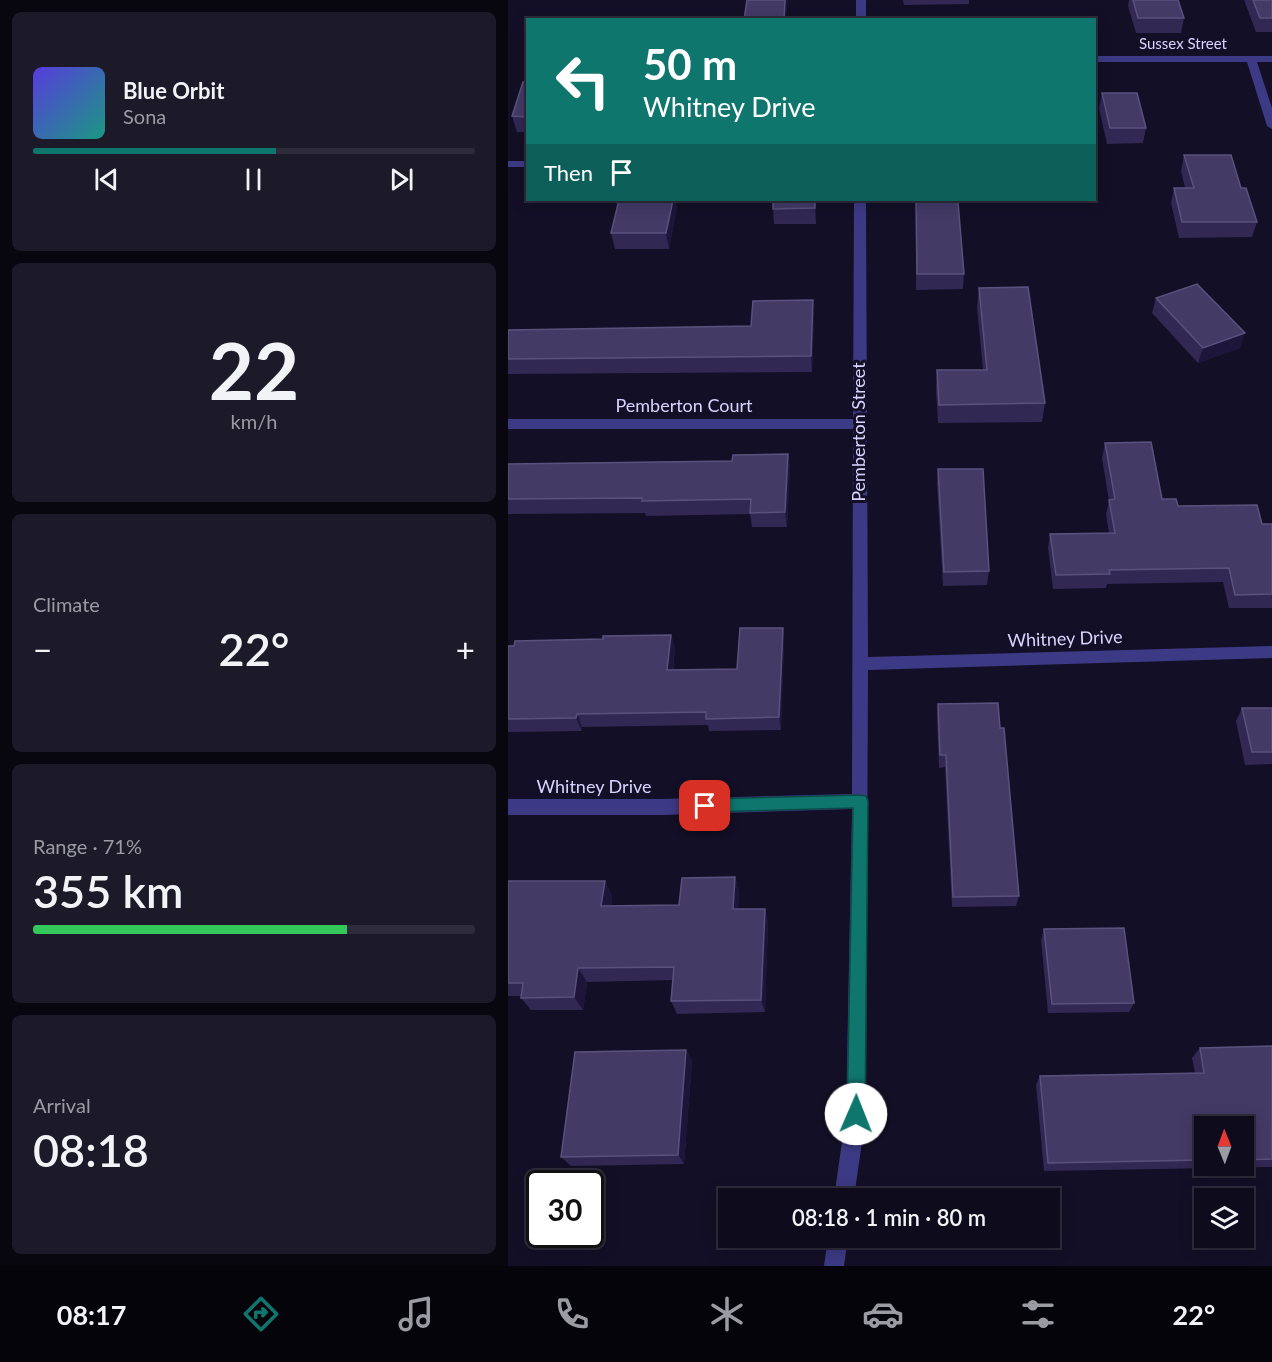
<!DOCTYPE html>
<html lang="en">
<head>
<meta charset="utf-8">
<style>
  :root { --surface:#0e0b1c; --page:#1c1929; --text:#f1f3f6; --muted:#9b9ba3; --line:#2e2b3b; --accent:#0f766e }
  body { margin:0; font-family:Lato,sans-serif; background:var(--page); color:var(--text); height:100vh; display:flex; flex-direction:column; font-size:22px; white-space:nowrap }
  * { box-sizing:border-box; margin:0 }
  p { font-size:20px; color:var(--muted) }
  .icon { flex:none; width:33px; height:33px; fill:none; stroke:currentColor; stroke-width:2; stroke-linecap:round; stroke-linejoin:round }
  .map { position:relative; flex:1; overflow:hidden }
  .panel { display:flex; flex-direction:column; gap:12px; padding:12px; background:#08060f; width:508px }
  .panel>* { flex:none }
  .hud { position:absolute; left:18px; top:18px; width:570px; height:183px; border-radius:0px; box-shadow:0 3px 15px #0003,0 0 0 2px var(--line); background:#0f766e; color:#fff; overflow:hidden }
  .needle { width:39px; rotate:359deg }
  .fabs { position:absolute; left:686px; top:1116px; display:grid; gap:12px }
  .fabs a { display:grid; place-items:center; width:60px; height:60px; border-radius:0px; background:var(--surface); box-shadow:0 3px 15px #0003,0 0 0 2px var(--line); font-size:30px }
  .speed { position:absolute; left:18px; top:1170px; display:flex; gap:12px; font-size:30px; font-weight:700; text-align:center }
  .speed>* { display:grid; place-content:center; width:78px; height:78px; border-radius:50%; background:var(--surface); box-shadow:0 3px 15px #0003,0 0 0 2px var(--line); line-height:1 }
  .speed .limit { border:3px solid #111; border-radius:9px; background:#fff; color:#111 }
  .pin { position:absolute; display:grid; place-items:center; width:51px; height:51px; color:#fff; margin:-26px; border-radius:12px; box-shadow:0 3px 9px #0006 }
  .me { position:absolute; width:66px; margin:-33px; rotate:1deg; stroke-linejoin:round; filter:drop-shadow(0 0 4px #0008) }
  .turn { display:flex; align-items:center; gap:21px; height:126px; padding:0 18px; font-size:27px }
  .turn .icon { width:78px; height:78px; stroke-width:2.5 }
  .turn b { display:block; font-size:42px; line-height:51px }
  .then { display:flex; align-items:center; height:57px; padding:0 18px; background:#0003; gap:12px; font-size:22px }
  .big { font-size:45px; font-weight:600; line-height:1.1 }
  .panel .card { flex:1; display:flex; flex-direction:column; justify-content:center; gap:9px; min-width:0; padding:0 21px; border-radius:9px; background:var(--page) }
  .panel .dial { align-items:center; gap:0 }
  .dial b { font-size:78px; line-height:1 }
  .song { display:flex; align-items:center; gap:18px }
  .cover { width:72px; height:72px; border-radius:9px; background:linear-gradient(135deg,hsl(250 70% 55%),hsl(170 70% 35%)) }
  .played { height:6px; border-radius:3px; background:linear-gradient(90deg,var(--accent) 55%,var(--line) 55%) }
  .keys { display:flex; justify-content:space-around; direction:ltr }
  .heat { display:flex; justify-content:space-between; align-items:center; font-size:33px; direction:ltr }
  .charge { height:9px; border-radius:4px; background:linear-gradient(90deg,#34c759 71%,var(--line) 0) }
  .trip { position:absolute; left:210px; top:1188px; width:342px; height:60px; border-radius:0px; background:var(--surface); box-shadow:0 3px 15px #0003,0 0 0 2px var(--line); font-weight:600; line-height:60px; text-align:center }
  .tabs { display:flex; height:96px; justify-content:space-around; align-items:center; background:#06040b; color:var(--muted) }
  .tabs .icon { width:42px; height:42px }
  .tabs .selected { color:var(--accent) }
  .tabs b { font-size:27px; color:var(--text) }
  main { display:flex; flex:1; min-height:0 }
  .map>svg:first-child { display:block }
</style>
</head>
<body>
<main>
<section class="panel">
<div class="card">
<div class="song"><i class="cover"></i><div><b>Blue Orbit</b><p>Sona</p></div></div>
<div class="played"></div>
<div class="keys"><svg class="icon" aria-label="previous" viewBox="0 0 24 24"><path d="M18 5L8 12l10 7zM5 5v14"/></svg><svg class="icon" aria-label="pause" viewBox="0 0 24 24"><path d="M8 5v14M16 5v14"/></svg><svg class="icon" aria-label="next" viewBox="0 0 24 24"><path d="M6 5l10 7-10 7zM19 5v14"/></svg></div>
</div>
<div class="card dial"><b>22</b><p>km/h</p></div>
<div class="card"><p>Climate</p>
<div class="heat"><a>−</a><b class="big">22°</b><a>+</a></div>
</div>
<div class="card"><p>Range · 71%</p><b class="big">355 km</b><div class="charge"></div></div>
<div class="card"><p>Arrival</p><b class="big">08:18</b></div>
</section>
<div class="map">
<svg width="764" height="1266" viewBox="0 0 764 1266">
  <rect width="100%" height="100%" fill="#130f26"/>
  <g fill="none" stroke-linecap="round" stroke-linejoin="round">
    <!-- street -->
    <g fill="#3d3a85" fill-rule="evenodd">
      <rect x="348" y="0" width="10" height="20"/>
      <polygon points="586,56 764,56 764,62 749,62 764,108 764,129 759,126 739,62 586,62"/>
      <rect x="0" y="161" width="20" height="6"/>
      <polygon points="346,200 358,200 360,657 764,646 764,658 360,670 358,1114 346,1198 326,1198 338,1114 344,809 153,815 0,815 0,799 153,799 344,794 345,429 0,429 0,419 345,419"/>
      <polygon points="320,1238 340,1238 336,1266 316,1266"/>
    </g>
  </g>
  <!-- wall -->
  <g fill="#312854" fill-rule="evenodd">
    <polygon points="395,0 461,0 461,4 396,5"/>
    <polygon points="621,0 670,0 676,18 673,33 628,33 620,6"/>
    <polygon points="736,0 764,0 764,32 748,32"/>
    <polygon points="20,82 20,132 9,132 4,116"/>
    <polygon points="594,93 638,128 635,143 599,144 591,108"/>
    <polygon points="676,155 733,188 749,222 744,237 671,238 663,203 666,188 677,188 673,171"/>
    <polygon points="308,200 308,224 266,224 265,209"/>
    <polygon points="169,206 161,249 107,249 103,233"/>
    <polygon points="408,218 456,274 455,289 408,290"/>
    <polygon points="471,288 537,403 534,422 430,423 428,389 429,370 475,370 469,307"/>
    <polygon points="648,298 732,348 690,363 644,313"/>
    <polygon points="306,316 304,372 0,374 0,330 243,326"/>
    <polygon points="597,443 654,499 670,506 754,524 764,524 764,608 721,608 715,582 599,584 598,588 545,589 540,548 542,534 601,533 598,514 601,501 594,458"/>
    <polygon points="280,454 282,469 279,527 244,527 242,514 138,516 137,513 0,514 0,464 224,461"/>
    <polygon points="430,469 481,571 479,585 435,586 429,484"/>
    <polygon points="163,635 167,648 165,670 229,669 276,641 273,730 201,731 200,725 74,727 74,731 0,732 0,646"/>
    <polygon points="430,704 492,728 511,896 508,906 444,907 437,767 431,768 429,717"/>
    <polygon points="734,708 764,708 764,764 737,765 728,721"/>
    <polygon points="227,877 231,892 230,909 257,909 260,923 257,1012 169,1014 163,1001 165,980 79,982 75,1010 23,1010 13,998 13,996 0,996 0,881 97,881 104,896 103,906 171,905"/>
    <polygon points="536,929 626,1003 621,1012 540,1013 533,940"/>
    <path d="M 764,1046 L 764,1167 L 536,1171 L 528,1085 L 532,1076 L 687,1073 L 684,1058 L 692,1048 ZM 696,1126 L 735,1126 L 735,1166 L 696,1166 Z"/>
    <polygon points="178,1050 184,1061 176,1164 63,1166 53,1157"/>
  </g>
  <!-- shaded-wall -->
  <g fill="#1d163a">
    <polygon points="277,0 280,0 278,20 276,20"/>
    <polygon points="165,200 168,200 169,206 161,249 158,233"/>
    <polygon points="307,200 308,200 308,224 307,208"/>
    <polygon points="305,300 306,316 304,372 303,356"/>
    <polygon points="737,333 732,348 690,363 695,348"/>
    <polygon points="280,454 282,469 279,527 277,512"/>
    <polygon points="275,628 276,641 273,730 271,717"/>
    <polygon points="163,635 167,648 163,683 159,670"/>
    <polygon points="69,714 74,727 74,731 68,718"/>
    <polygon points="227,877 231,892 229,924 225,909"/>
    <polygon points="97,881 104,896 101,921 93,906"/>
    <polygon points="257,909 260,923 257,1012 253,1000"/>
    <polygon points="70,968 79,982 75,1010 66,997"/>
    <polygon points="178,1050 184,1061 176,1164 170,1155"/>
  </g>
  <!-- building -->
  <g fill="#433a66" stroke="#5a527e" stroke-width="1.5">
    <polygon points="239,0 277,0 276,20 236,20"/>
    <polygon points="625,0 670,0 676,18 630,18"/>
    <polygon points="745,0 764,0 764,18 752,18"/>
    <polygon points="15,82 20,82 20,117 4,116"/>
    <polygon points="594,93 629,93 638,128 602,128"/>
    <polygon points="676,155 723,155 733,188 738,188 749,222 674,222 666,188 686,188"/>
    <polygon points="111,200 165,200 158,233 103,233"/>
    <polygon points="265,200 307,200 307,208 265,209"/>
    <polygon points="408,202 450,202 456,274 409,274"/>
    <polygon points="689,284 737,333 695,348 648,298"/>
    <polygon points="520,287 537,403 431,405 429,370 479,370 471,288"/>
    <polygon points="305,300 303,356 0,359 0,330 243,326 245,301"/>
    <polygon points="643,442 654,499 668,499 670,506 749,505 754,524 764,524 764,594 727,595 721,568 601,570 602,574 548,575 542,534 607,533 601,500 607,499 597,443"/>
    <polygon points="280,454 277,512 242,513 243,499 134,501 134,498 0,499 0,464 224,461 225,455"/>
    <polygon points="430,469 475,469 481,571 436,572"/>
    <polygon points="232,628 275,628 271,717 198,719 198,712 69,714 68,718 0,719 0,646 6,646 7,641 95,639 95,636 163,635 159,670 229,669"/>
    <polygon points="490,703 492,728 496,728 511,896 445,897 438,755 432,755 430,704"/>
    <polygon points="734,708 764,708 764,752 744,752"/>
    <polygon points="227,877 225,909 257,909 253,1000 163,1001 166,967 70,968 66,997 13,998 15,983 0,983 0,881 97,881 93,906 171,905 174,878"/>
    <polygon points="616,928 626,1003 544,1004 536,929"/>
    <polygon points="764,1046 764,1159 735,1160 735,1126 696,1126 696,1160 540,1163 532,1076 696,1073 692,1048"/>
    <polygon points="178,1050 170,1155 53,1157 67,1052"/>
  </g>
  <!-- route -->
  <polygon fill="#0f766e" stroke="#0a4d48" stroke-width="1.5" points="352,795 358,796 360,801 357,1114 354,1120 348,1123 342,1120 339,1114 345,808 197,812 192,810 190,806 192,801 197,799"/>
  <g text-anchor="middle" stroke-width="6" stroke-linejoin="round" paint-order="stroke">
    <!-- far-street labels -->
    <g font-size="15" fill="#d9d4ff" stroke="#130f26">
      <text x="675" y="49">Sussex Street</text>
    </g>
    <!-- street labels -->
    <g font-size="18" fill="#d9d4ff" stroke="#130f26">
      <text x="176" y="412">Pemberton Court</text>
      <text transform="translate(351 432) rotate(-90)" y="6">Pemberton Street</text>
      <text transform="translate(557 639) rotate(-2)" y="6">Whitney Drive</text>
      <text x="86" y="793">Whitney Drive</text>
    </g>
  </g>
</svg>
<div class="fabs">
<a><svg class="needle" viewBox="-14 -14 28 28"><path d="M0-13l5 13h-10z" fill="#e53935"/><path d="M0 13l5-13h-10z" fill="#9b9ba3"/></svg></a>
<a><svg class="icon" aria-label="layers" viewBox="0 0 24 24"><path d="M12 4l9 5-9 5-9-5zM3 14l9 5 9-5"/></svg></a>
</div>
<div class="speed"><div class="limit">30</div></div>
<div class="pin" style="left:197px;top:806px;background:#d93025"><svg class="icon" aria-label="arrive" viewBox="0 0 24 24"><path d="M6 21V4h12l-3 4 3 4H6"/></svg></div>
<svg class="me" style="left:348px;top:1114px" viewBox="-20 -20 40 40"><circle r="19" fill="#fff"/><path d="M0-13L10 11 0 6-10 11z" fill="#0f766e"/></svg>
<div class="trip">08:18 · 1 min · 80 m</div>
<div class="hud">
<div class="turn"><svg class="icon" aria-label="left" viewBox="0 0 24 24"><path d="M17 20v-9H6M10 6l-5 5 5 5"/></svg><div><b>50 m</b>Whitney Drive</div></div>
<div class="then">Then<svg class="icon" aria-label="arrive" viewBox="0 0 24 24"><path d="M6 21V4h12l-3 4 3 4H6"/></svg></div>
</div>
</div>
</main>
<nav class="tabs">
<b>08:17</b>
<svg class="icon selected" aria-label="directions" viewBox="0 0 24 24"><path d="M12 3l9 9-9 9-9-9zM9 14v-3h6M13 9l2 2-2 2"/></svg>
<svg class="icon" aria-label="music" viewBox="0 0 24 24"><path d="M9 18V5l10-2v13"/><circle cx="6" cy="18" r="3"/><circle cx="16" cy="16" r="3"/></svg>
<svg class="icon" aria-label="phone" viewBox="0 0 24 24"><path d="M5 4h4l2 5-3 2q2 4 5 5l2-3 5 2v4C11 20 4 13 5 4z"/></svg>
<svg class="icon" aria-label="climate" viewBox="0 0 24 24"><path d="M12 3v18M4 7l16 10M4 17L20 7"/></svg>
<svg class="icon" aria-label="car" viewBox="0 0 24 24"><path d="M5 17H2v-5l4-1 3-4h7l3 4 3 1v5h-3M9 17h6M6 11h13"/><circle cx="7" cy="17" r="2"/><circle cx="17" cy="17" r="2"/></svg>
<svg class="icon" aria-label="filters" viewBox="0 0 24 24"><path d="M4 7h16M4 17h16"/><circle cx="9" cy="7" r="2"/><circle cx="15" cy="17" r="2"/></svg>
<b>22°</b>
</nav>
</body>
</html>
